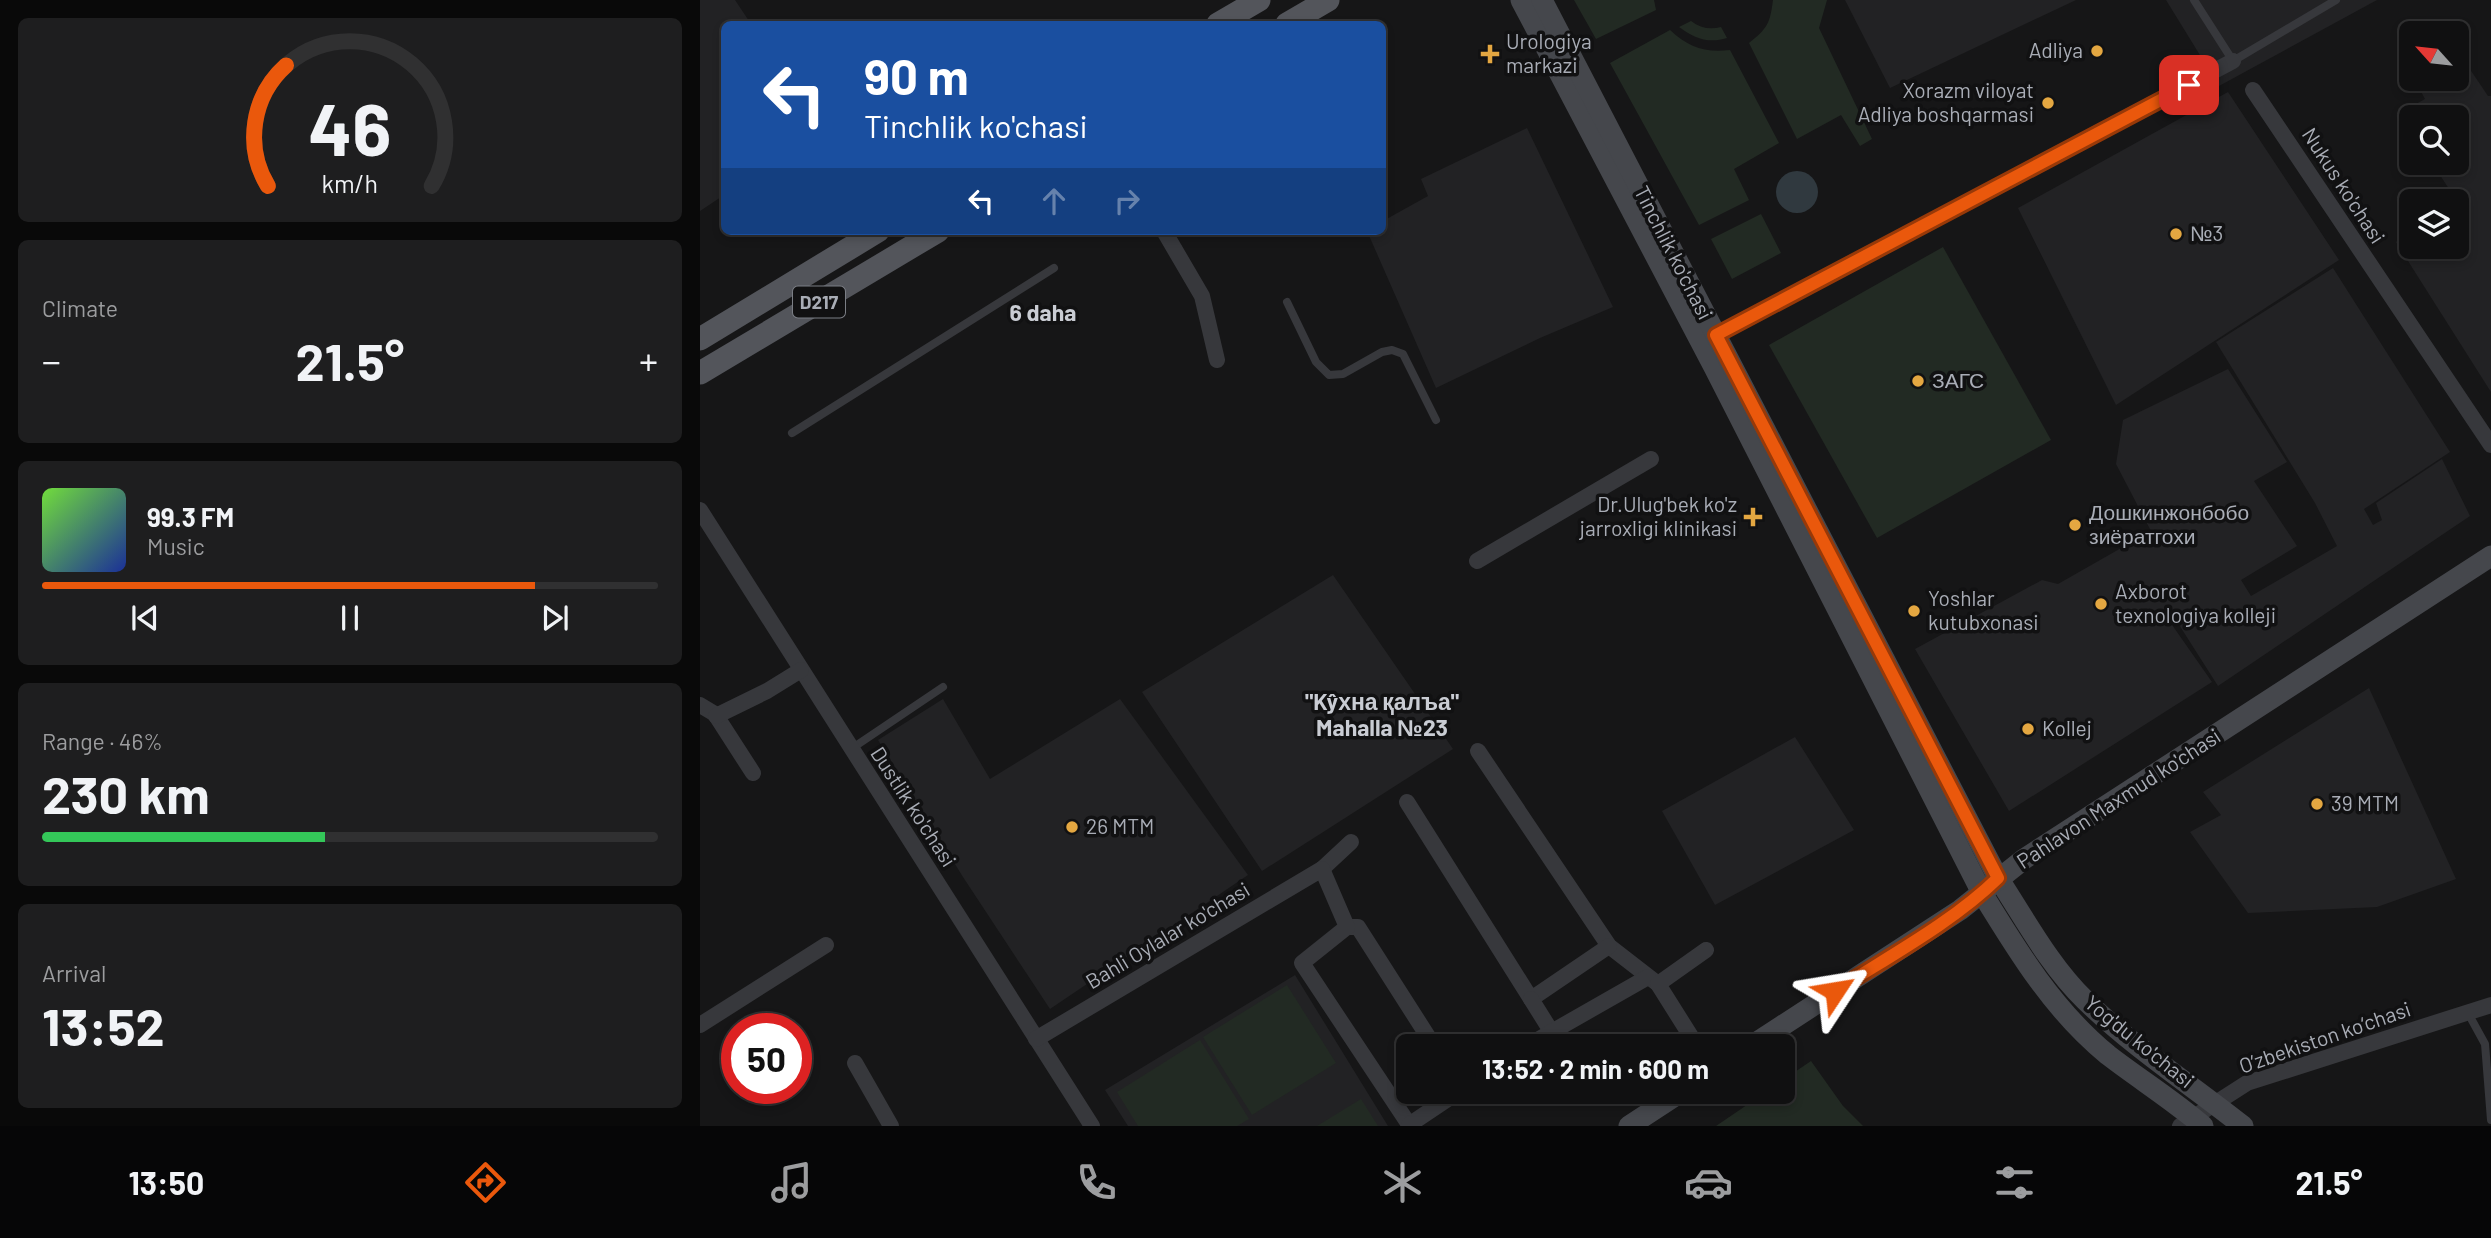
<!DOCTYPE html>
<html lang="en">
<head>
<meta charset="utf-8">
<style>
  :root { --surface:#101011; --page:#1e1e1f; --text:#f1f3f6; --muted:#9c9d9f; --line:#303031; --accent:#ea580c }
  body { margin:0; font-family:Barlow,sans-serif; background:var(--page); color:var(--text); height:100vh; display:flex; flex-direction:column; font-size:26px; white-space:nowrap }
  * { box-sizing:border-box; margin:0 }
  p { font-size:23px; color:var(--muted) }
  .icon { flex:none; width:38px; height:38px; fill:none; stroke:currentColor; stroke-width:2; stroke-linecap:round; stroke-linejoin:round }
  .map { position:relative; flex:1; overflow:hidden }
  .sheet { display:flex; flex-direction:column; gap:18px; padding:18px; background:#090909; width:700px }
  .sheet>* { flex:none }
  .hud { position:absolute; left:21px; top:21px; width:665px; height:214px; border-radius:10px; box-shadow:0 4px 10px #0003,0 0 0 2px var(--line); background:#1a4fa0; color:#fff; overflow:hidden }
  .needle { width:46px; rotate:297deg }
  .fabs { position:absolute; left:1699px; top:21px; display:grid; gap:14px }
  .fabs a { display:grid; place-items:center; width:70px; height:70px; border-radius:10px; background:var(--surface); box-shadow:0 4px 10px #0003,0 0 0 2px var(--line); font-size:35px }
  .speed { position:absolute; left:21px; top:1013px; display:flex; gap:14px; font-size:35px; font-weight:700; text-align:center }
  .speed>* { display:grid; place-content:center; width:91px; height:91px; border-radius:50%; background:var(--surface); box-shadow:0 4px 10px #0003,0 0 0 2px var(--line); line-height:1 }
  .speed .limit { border:10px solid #d22; background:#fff; color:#111 }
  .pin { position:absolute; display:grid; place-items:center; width:60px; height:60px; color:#fff; margin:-30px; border-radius:14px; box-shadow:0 4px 10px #0006 }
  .me { position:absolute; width:77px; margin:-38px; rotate:57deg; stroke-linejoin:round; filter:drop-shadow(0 0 5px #0008) }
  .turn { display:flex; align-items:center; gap:24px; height:147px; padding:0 28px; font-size:32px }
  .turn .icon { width:91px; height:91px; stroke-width:2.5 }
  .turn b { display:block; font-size:49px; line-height:60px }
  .lanes { display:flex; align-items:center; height:66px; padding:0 28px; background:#0003; justify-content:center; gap:35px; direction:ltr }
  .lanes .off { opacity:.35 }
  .big { font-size:52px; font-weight:700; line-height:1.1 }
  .sheet .tile { flex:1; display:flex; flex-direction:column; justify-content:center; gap:10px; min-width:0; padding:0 24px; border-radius:10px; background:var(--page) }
  .sheet .dial { align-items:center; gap:0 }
  .dial svg { height:182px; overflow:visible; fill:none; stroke:var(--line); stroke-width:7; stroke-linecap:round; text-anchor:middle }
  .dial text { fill:var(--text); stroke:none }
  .song { display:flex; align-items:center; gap:21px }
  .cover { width:84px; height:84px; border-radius:10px; background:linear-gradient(135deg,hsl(100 70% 55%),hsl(230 70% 35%)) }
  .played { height:7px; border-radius:4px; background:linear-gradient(90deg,var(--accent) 80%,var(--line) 80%) }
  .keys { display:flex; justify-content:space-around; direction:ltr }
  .heat { display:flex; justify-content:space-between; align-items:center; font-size:38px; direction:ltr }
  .charge { height:10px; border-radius:5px; background:linear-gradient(90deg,#34c759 46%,var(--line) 0) }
  .trip { position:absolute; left:696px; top:1034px; width:399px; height:70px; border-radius:10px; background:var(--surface); box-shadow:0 4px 10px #0003,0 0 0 2px var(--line); font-weight:700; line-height:70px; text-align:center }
  .dock { display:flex; height:112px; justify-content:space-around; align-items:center; background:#060607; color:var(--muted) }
  .dock .icon { width:49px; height:49px }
  .dock .selected { color:var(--accent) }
  .dock b { font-size:32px; color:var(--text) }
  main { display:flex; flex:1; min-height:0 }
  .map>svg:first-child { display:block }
</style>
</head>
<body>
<main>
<section class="sheet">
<div class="tile dial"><svg viewBox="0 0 100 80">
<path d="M14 69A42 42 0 1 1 86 69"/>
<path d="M14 69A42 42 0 0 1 22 16" stroke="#ea580c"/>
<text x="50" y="56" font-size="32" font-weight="700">46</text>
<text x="50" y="72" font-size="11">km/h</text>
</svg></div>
<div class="tile"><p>Climate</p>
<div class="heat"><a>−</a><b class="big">21.5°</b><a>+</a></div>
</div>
<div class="tile">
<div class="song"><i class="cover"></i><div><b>99.3 FM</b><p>Music</p></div></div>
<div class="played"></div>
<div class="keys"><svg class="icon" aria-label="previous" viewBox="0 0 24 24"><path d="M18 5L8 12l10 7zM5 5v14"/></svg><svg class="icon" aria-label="pause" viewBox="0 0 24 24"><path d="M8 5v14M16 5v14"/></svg><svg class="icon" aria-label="next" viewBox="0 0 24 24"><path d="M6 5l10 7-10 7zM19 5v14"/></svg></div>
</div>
<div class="tile"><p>Range · 46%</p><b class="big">230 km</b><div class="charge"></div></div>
<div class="tile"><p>Arrival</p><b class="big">13:52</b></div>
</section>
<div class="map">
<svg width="1791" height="1126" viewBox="0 0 1791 1126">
  <rect width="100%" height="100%" fill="#161617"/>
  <!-- built -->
  <g fill="#222224">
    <polygon points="0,0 35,0 51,24 24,24 24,195 0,211"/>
    <polygon points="1145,0 1376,0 1190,88"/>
    <polygon points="1466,0 1677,0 1519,86"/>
    <polygon points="1761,56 1788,96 1791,96 1791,392 1696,242 1711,231 1712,247 1757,247 1757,201 1732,163 1757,163 1757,117 1712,117 1711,130 1700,113 1725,99 1717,84 1725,79 1757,79 1757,59"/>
    <polygon points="1528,92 1639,260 1416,405 1318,208"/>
    <polygon points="827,128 913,307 840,338 736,388 667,231 682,231 683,221 728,196 721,179"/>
    <polygon points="1633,268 1750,452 1664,509 1673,525 1682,520 1676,503 1742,459 1770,516 1518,686 1476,620 1478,618 1470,622 1512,682 1309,811 1215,649 1342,580 1358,584 1451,531 1416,464 1423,420 1528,369 1587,462 1554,481 1597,546 1541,580 1551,596 1637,546 1615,503 1516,342"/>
    <polygon points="633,575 753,749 562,871 442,692"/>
    <polygon points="1669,688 1756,879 1677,907 1548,913 1490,832 1521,815 1503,792"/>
    <polygon points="243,699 290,779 420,699 548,875 350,1009 263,877 178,740"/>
    <polygon points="1095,737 1154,830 1015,905 962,811"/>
    <polygon points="595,975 688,1126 428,1126 405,1090"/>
  </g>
  <!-- green -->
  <g fill="#222a23">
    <polygon points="874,0 954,0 956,10 896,39"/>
    <path d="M 1073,0 L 1127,0 L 1119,28 L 1172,139 L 1160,146 L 1141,115 L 1097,139 L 1049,43 C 1068,28 1070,23 1073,0 Z"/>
    <path d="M 991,21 C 1000,28 1010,30 1021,27 L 1027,38 C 1008,44 994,38 979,27 Z"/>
    <path d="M 970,30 C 988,47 1005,53 1030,50 L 1079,143 L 1034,169 L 1049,200 L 999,225 L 910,63 Z"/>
    <polygon points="1061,214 1081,253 1032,279 1011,239"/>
    <polygon points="1243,247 1351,440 1177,538 1069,345"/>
    <polygon points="587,985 636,1063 552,1115 503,1037"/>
    <polygon points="500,1040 549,1119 537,1126 438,1126 417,1092"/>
    <polygon points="1111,1061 1143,1106 1163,1126 1016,1126 1066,1092 1083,1092 1083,1080"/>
    <polygon points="661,1099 678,1126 617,1126"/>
  </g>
  <!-- water -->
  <circle fill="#30393f" cx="1097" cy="192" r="21"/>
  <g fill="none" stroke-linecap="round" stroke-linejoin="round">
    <!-- lane -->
    <g stroke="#37383c" stroke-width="8">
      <polyline points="1494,0 1533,61 1636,0"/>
      <polyline points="587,302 616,362 629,375 643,374 682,352 692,350 703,354 736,420"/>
      <polyline points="92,433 354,268"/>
      <polyline points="151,749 243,687"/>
      <polyline points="1768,1013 1785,1044 1791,1120"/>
    </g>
    <!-- street -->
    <g stroke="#37383c" stroke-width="16">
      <polyline points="1553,90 1791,445"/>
      <polyline points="464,231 502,296 517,360"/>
      <polyline points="1007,340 1533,61"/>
      <polyline points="0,510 392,1126"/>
      <polyline points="777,561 951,459"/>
      <polyline points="0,705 15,714 53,773"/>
      <polyline points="16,716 67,691 101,670"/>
      <polyline points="778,751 909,946 958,984"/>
      <polyline points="707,802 831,999 909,946"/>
      <polyline points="622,869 651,842"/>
      <polyline points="647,927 658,927 734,1046"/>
      <polyline points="831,999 851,1031"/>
      <polyline points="0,1025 126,945"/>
      <polyline points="336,1039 622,869 647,927 602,963 710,1126"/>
      <polyline points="827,1046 948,977"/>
      <polyline points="997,1046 958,984 1006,950"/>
      <polyline points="709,1125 758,1092"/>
      <polyline points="191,1126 155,1063 191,1126"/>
      <polyline points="1480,1126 1547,1083 1791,1005"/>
    </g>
    <!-- secondary -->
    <g stroke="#45474c" stroke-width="21">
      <path d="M 821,0 L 1014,367 L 1282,893 C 1318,952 1354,1011 1408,1055 C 1439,1079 1473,1100 1503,1126"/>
      <path d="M 842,0 L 1298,878 C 1325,919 1349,965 1385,1000 C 1433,1047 1490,1084 1543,1126"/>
      <polyline points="1051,1046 1260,910 1324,859 1791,556"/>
      <polyline points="929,1126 981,1092"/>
    </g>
    <!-- primary -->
    <g stroke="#53555b" stroke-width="23">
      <polyline points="518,24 559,0"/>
      <polyline points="587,24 628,0"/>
      <polyline points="0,339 178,231"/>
      <polyline points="0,373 238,231"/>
    </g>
  </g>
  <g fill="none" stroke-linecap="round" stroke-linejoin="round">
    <defs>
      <path id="route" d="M 1135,991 C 1188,957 1253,922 1298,878 L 1016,335 L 1489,85"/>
    </defs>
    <!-- route casing -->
    <use href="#route" stroke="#983908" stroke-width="18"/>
    <!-- route -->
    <use href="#route" stroke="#ea580c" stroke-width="12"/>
  </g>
  <!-- markers -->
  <g fill="#e4a741" stroke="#111112" stroke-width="2.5">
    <circle cx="1397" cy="51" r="7"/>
    <path d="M786.5 43.5h7v7h7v7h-7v7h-7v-7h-7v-7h7z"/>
    <circle cx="1348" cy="103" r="7"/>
    <circle cx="1476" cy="234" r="7"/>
    <circle cx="1218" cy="381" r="7"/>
    <path d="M1049.5 506.5h7v7h7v7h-7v7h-7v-7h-7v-7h7z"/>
    <circle cx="1375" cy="525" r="7"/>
    <circle cx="1401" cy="604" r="7"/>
    <circle cx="1214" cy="611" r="7"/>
    <circle cx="1328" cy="729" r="7"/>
    <circle cx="1617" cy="804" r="7"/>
    <circle cx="372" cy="827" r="7"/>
  </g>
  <g text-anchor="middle" stroke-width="7" stroke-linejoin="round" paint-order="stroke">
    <!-- shield labels -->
    <rect fill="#111112" stroke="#7b7e85" stroke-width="2" x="93" y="286.5" width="52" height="31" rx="5"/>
    <g font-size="19" font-weight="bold" fill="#a9adb6">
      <text x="119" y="309">D217</text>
    </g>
    <!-- poi labels -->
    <g font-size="21" fill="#a9adb6" stroke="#111112" text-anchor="start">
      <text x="806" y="49">Urologiya<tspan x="806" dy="24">markazi</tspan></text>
      <text x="1383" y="58" text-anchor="end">Adliya</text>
      <text x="1334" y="98" text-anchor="end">Xorazm viloyat<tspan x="1334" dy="24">Adliya boshqarmasi</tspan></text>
      <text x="1490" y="241">№3</text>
      <text x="1232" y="388">ЗАГС</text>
      <text x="1037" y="512" text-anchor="end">Dr.Ulug'bek ko'z<tspan x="1037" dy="24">jarroxligi klinikasi</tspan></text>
      <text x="1389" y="520">Дошкинжонбобо<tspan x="1389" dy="24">зиёратгохи</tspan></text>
      <text x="1415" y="599">Axborot<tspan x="1415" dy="24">texnologiya kolleji</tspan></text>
      <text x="1228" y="606">Yoshlar<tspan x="1228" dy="24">kutubxonasi</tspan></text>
      <text x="1342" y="736">Kollej</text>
      <text x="1631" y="811">39 MTM</text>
      <text x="386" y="834">26 MTM</text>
    </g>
    <!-- street labels -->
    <g font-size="21" fill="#a9adb6" stroke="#111112">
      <text transform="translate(1643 186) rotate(57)" y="7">Nukus ko'chasi</text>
      <text transform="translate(973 253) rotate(63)" y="7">Tinchlik ko'chasi</text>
      <text transform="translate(1419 799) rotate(-33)" y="7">Pahlavon Maxmud ko'chasi</text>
      <text transform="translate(213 807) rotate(57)" y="7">Dustlik ko'chasi</text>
      <text transform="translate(468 936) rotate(-31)" y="7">Bahli Oylalar ko'chasi</text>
      <text transform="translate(1625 1038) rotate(-19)" y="7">O’zbekiston ko‘chasi</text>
      <text transform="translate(1439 1042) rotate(39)" y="7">Yog'du ko'chasi</text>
    </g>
    <!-- neighbourhood labels -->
    <g font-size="23" font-weight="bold" fill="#c9ccd3" stroke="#111112">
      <text x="343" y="321">6 daha</text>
      <text x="682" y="710">"Kŷхна қалъа"<tspan x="682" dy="26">Mahalla №23</tspan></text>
    </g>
  </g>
</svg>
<div class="fabs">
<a><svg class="needle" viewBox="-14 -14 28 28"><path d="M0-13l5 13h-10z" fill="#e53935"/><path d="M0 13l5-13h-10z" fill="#9c9d9f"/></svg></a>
<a><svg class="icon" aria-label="search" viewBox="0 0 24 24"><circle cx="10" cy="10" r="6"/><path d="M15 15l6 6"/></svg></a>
<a><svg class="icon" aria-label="layers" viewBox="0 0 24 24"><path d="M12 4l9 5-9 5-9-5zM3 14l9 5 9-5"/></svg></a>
</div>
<div class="speed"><div class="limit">50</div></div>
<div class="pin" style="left:1489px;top:85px;background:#d93025"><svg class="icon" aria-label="arrive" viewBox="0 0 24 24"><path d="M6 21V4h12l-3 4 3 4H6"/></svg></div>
<svg class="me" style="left:1135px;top:991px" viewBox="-20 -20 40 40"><path d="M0-17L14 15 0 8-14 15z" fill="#ea580c" stroke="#fff" stroke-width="4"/></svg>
<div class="trip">13:52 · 2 min · 600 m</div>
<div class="hud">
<div class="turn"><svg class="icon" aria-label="left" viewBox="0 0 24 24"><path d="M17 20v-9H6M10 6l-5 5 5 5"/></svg><div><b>90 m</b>Tinchlik ko'chasi</div></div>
<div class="lanes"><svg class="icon" aria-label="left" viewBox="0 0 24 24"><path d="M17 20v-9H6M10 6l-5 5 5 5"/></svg><svg class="icon off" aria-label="ahead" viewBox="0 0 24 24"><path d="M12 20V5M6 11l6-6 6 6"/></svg><svg class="icon off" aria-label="right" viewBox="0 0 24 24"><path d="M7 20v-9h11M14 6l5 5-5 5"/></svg></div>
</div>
</div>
</main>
<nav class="dock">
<b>13:50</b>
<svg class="icon selected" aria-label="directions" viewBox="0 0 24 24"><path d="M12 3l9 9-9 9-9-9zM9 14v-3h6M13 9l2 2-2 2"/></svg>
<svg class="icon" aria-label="music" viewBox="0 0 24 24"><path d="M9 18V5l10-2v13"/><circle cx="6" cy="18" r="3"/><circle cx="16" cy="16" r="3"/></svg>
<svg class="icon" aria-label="phone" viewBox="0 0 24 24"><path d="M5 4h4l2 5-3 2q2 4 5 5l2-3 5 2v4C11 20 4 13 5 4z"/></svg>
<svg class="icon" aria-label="climate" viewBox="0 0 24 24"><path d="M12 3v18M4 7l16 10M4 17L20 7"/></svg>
<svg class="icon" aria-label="car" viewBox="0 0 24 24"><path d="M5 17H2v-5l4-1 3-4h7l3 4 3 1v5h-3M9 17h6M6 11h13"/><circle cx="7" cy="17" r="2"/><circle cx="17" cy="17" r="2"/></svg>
<svg class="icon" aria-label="filters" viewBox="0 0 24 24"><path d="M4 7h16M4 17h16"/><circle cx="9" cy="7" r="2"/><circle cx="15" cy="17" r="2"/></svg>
<b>21.5°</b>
</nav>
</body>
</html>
